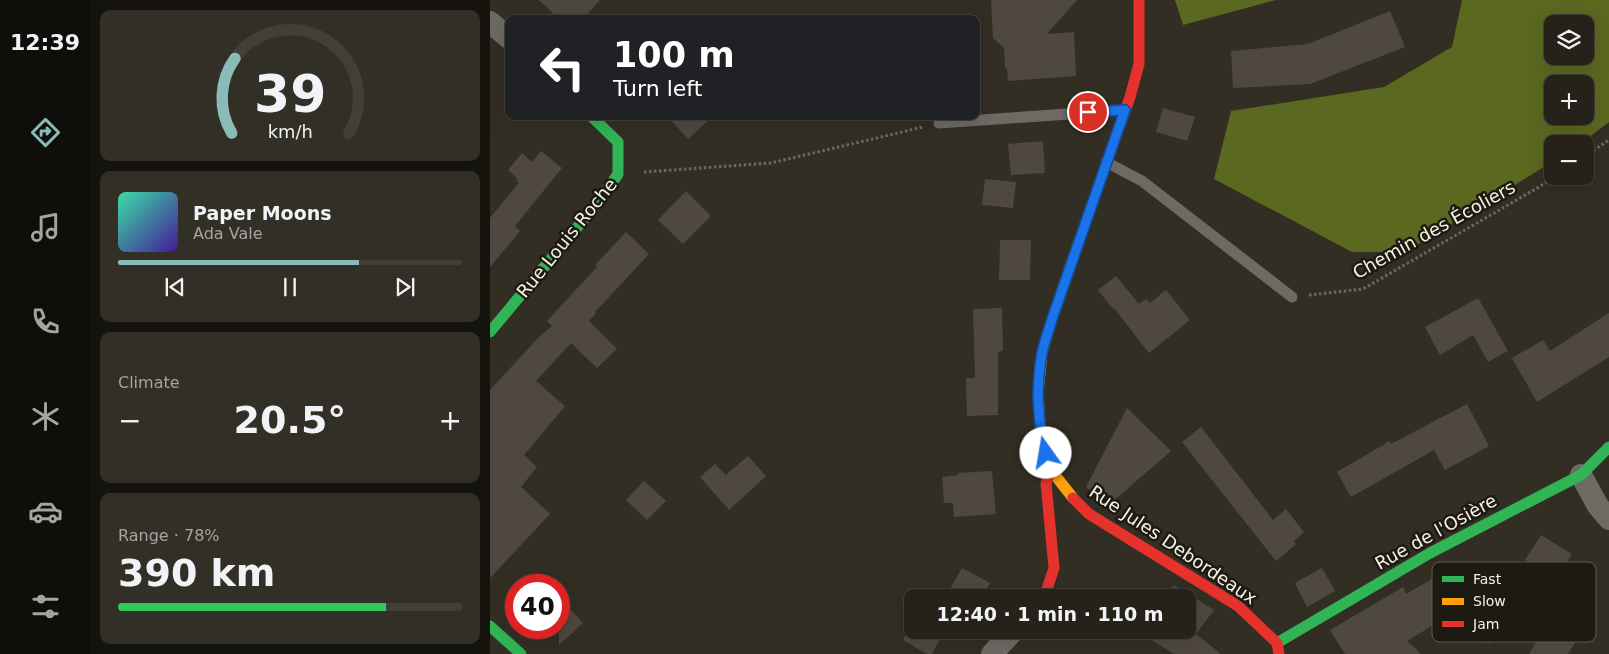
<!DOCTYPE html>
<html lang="en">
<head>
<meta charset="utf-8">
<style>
  :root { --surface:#26221a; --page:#322f27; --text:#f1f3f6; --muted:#a4a4a2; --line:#423f39; --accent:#8bbbb9 }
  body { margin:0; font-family:"DejaVu Sans",sans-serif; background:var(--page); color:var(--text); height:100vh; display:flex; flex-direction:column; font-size:19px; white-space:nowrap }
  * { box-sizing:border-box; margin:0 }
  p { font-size:16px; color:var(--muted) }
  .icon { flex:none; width:28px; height:28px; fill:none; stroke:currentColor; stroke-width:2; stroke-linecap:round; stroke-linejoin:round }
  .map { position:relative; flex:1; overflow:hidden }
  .side { display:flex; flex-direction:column; gap:10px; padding:10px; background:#15130e; width:400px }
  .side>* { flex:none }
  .banner { position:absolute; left:15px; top:15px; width:475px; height:105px; border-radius:10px; box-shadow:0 5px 20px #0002,0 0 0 1px var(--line); background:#202124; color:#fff; overflow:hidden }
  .tools { position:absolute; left:1054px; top:15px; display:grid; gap:10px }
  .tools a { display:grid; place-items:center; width:50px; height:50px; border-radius:10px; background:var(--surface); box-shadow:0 5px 20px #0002,0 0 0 1px var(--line); font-size:25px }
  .speed { position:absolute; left:15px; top:574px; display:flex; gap:10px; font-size:25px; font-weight:700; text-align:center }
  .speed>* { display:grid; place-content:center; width:65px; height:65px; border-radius:50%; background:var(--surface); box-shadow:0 5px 20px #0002,0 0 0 1px var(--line); line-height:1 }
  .speed .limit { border:8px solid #d22; background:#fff; color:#111 }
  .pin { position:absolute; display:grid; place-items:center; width:42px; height:42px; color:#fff; margin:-21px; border:2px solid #fff; border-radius:50%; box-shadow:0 1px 5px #0007 }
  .me { position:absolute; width:55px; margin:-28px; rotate:347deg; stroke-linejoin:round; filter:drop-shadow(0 0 4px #0008) }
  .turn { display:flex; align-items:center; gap:18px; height:105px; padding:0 25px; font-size:22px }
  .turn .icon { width:65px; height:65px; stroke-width:2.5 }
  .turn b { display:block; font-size:35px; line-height:42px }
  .big { font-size:38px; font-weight:700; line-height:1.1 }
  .side .widget { flex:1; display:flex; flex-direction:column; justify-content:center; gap:8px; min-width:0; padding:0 18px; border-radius:10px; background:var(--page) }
  .side .dial { align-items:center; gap:0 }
  .dial svg { height:130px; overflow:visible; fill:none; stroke:var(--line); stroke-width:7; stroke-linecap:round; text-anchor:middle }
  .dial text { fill:var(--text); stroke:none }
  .song { display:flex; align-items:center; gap:15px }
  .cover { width:60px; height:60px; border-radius:8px; background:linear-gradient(135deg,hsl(160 70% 55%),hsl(260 70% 35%)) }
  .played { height:5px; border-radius:2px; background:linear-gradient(90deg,var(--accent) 70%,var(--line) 70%) }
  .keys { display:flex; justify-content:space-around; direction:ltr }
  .heat { display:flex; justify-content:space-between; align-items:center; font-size:28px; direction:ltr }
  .charge { height:8px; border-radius:4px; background:linear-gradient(90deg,#34c759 78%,var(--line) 0) }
  .trip { position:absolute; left:414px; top:589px; width:292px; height:50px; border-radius:10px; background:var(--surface); box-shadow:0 5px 20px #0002,0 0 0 1px var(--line); font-weight:700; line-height:50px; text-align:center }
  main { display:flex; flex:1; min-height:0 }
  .dock { display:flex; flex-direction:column; width:90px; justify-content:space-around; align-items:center; background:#0f0e0a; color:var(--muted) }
  .dock .icon { width:35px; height:35px }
  .dock .selected { color:var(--accent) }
  .dock b { font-size:22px; color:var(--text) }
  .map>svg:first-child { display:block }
</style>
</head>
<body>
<main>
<nav class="dock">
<b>12:39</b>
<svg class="icon selected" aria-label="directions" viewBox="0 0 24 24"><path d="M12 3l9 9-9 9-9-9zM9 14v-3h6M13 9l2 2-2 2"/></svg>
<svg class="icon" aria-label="music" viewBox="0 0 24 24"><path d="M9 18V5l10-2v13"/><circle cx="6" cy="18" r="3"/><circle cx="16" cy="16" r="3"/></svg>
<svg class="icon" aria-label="phone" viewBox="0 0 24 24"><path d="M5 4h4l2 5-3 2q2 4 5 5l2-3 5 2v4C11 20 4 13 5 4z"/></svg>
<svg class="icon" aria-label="climate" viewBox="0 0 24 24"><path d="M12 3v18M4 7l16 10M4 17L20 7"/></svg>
<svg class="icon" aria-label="car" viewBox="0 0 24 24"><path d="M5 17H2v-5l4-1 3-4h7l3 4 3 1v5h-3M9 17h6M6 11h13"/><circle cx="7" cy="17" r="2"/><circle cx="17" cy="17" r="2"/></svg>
<svg class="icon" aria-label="filters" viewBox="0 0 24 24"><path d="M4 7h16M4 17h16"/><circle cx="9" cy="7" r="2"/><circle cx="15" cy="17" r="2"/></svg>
</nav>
<section class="side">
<div class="widget dial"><svg viewBox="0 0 100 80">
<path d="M14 69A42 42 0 1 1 86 69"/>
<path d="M14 69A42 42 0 0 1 16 23" stroke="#8bbbb9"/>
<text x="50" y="56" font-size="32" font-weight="700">39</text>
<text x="50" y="72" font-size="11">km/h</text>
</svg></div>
<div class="widget">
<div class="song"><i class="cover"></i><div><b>Paper Moons</b><p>Ada Vale</p></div></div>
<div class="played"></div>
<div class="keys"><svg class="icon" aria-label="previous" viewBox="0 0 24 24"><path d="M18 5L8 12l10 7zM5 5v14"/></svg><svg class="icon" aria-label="pause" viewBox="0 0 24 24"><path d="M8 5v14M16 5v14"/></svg><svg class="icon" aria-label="next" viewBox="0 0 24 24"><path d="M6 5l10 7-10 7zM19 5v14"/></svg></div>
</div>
<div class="widget"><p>Climate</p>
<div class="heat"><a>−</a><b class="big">20.5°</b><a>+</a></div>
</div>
<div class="widget"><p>Range · 78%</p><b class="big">390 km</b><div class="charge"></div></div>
</section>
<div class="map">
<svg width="1119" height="654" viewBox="0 0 1119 654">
  <rect width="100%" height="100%" fill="#332e23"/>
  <!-- forest -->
  <g fill="#5b6820" fill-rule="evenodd">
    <polygon points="685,0 786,0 693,25"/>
    <path d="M 972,0 L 1119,0 L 1119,122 L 1090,144 L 1062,144 L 1062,162 L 915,252 L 862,252 L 724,179 L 741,111 L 894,87 L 962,47 ZM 1062,24 L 1095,24 L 1095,56 L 1062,56 ZM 1062,84 L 1095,84 L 1095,116 L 1062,116 Z"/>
  </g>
  <!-- building -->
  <g fill="#4f4841">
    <polygon points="49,0 110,0 93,19 69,19"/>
    <polygon points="501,0 587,0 557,34 584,32 586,76 518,81 517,68 515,68 514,48 503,38"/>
    <polygon points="900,11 915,47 820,84 743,88 741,51 818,44"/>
    <polygon points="673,108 705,117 697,141 666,132"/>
    <polygon points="177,116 223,116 198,139"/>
    <polygon points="553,141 555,173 521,175 518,144"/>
    <polygon points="51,151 72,168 25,226 30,231 0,267 0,218 29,183 26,180 28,179 18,170 32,153 42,162"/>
    <polygon points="495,179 526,182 523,208 492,205"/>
    <polygon points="196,191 221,216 193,244 168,220"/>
    <polygon points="136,232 159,254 105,312 106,313 99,321 127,349 107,368 81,343 46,381 75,406 34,455 47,467 31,487 60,514 0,578 0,390 49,337 62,326 57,321 107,267 105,265"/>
    <polygon points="510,240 541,240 540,280 509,280"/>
    <polygon points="626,276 649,304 656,299 660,303 676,290 700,320 659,353 624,308 623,309 608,290"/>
    <polygon points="988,298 1018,351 998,362 983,335 950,355 935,327"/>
    <polygon points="512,308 513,351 508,352 508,415 477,416 476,378 485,378 483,309"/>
    <polygon points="1119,313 1119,357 1047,402 1022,358 1053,340 1060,351"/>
    <polygon points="977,404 999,446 955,470 944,450 861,497 847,472 900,441 901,444"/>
    <polygon points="637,408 681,451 620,504 596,487"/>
    <polygon points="711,427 783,520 796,509 814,532 804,541 806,544 786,561 692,442"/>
    <polygon points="258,456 276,476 239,510 210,477 225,464 236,475"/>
    <polygon points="502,471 506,514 464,517 463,503 454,503 452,477 468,475 468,473"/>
    <polygon points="154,481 176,501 157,520 136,500"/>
    <polygon points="1051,535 1082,554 1066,579 1048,568 996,623 993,619 991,621 1002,641 998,644 965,612 917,641 931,654 855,654 840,630 913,587 916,594 961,568 981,603 1041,563 1035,560"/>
    <polygon points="472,568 500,583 492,598 455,598"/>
    <polygon points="832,568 845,591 817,607 805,583"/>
    <polygon points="684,585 724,610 706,634 731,654 684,654 647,631 648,630 698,630 698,598 674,598"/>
    <polygon points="69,597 93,623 69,645"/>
    <polygon points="1063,613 1093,630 1078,654 1039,654"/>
    <polygon points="422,623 422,630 455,630 442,654 437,654 413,640"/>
  </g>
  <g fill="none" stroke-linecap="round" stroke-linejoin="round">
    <!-- path -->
    <g stroke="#6b6862" stroke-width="3" stroke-dasharray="2.5 2.5" stroke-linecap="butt">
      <polyline points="1095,156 1119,140"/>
      <polyline points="154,172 281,163 433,127"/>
      <polyline points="819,295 873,289 1049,187 1065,176"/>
    </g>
    <!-- lane -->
    <g stroke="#6d6a64" stroke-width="11">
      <polyline points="449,123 635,110"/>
      <polyline points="616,162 652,181 802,297"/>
    </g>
    <!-- street -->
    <g stroke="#6d6a64" stroke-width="22">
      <polyline points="0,22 19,38"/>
      <polyline points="1091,475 1108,506 1119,519"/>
      <polyline points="502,654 524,630"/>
    </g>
    <!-- fast -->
    <g stroke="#30b455" stroke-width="11">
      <polyline points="0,332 110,200 128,174 128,142 101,116"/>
      <polyline points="0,626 31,654"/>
      <polyline points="787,643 940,553 1091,475 1119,447"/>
    </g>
    <!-- slow -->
    <polyline stroke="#ff9f0a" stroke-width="11" points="583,498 561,470 551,437 548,393 552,353 562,319 588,244"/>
    <!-- jam -->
    <g stroke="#e5322d" stroke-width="11">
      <polyline points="588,244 640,97 649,64 649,0"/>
      <polyline points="583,498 599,514 748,606 787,643 789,654"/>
      <polyline points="554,598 564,568 556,483 561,470"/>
    </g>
  </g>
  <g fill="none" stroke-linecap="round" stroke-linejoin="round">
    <defs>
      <path id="route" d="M 556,453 C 547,422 546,385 552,353 C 554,342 559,330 562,319 L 635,110 L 598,112"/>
    </defs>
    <!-- route casing -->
    <use href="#route" stroke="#114b97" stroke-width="12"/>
    <!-- route -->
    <use href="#route" stroke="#1a73e8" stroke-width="9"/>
  </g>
  <g text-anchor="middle" stroke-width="5" stroke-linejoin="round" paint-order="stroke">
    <!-- street labels -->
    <g font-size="18" fill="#f7f2e5" stroke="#1d1a11">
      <text transform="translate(944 230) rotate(-29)" y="6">Chemin des Écoliers</text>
      <text transform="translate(77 238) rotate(-51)" y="6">Rue Louis Roche</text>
      <text transform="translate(946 532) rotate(-29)" y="6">Rue de l'Osière</text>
      <text transform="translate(683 545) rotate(34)" y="6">Rue Jules Debordeaux</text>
    </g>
  </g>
  <!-- legend -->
  <rect x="942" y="562" width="164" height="80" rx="8" fill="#1d1a11" stroke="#5e5b51" stroke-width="1"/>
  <rect x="952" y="576" width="22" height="6" fill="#30b455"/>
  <rect x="952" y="598" width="22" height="7" fill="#ff9f0a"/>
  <rect x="952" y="621" width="22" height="6" fill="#e5322d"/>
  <g font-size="14" fill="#f7f2e5">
    <text x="983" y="584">Fast</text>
    <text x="983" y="606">Slow</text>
    <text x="983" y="629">Jam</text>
  </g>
</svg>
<div class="tools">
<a><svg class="icon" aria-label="layers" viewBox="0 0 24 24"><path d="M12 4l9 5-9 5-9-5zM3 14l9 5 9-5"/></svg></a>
<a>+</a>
<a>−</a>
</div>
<div class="speed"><div class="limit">40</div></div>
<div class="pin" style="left:598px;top:112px;background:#d93025"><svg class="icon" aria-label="arrive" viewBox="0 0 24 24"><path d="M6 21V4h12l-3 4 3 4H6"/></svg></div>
<svg class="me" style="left:556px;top:453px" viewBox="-20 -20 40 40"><circle r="19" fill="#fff"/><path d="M0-13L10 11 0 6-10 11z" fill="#1a73e8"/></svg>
<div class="trip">12:40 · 1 min · 110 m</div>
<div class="banner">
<div class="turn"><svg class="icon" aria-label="left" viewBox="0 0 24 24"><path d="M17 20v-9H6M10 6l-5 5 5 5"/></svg><div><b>100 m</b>Turn left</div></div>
</div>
</div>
</main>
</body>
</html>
